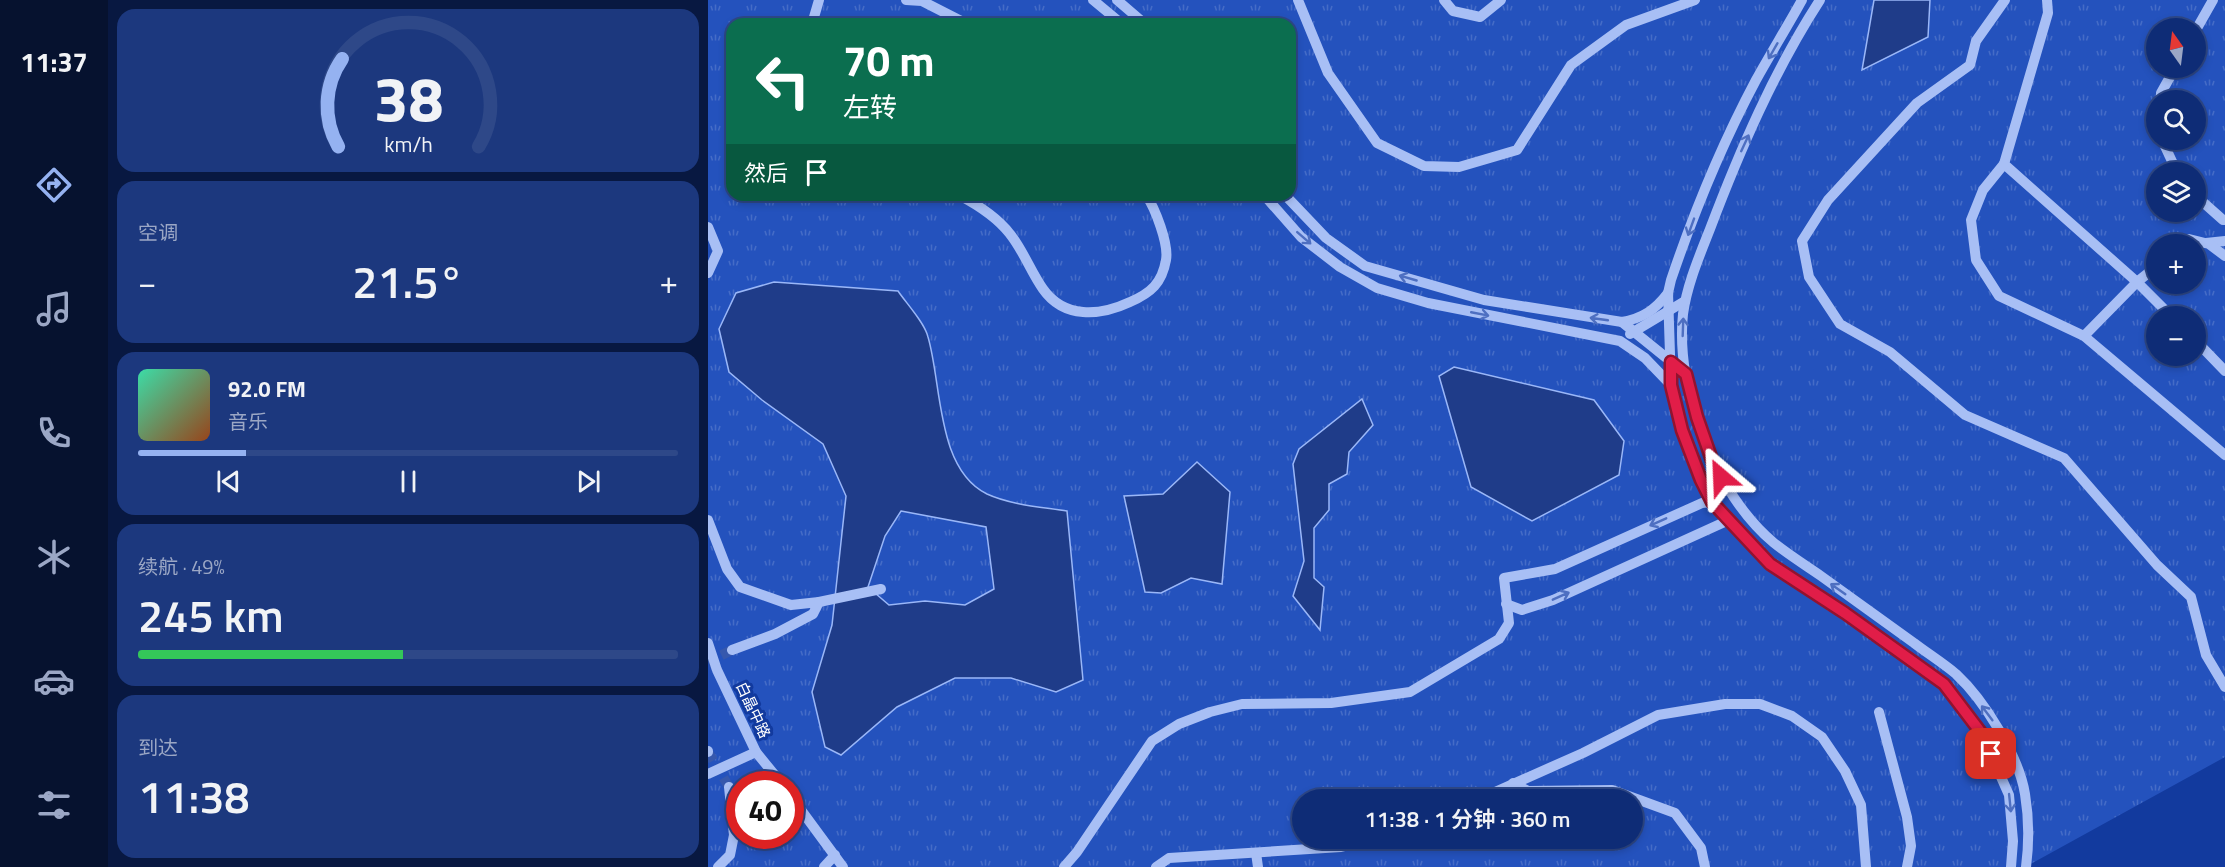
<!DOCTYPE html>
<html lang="zh">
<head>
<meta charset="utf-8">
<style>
  :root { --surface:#0e2c76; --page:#1c387e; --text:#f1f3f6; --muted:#9ba7c5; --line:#2e4888; --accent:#95b2f1 }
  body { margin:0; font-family:"Titillium Web","Noto Sans SC",sans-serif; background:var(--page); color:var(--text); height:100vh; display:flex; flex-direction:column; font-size:22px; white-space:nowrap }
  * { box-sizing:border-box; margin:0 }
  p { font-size:20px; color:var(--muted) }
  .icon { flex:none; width:33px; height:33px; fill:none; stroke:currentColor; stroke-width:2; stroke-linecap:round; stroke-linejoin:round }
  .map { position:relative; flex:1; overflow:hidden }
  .details { display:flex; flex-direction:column; gap:9px; padding:9px; background:#081841; width:600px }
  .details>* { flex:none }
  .guide { position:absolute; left:18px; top:18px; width:570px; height:183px; border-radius:18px; box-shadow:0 3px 9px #0003,0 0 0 2px var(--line); background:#0b6e4f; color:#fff; overflow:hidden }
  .needle { width:39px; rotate:346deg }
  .buttons { position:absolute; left:1438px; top:18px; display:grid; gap:12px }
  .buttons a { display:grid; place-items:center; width:60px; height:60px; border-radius:50%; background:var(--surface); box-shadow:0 3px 9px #0003,0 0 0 2px var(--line); font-size:30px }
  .speed { position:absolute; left:18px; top:771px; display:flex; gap:12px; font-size:30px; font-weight:700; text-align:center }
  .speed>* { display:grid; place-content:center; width:78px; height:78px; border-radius:50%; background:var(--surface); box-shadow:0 3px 9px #0003,0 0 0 2px var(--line); line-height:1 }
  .speed .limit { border:9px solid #d22; background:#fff; color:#111 }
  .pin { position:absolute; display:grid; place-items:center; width:51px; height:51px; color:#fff; margin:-26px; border-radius:12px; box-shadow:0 3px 9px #0006 }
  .me { position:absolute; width:66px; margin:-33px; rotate:334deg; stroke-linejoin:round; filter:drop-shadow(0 0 4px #0008) }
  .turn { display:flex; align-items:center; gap:21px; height:126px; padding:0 18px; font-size:27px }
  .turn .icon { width:78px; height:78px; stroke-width:2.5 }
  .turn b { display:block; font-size:42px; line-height:51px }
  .then { display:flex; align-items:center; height:57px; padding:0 18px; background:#0003; gap:12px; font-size:22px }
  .big { font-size:45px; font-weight:600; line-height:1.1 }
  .details .tile { flex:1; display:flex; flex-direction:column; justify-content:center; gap:9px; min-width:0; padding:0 21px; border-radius:18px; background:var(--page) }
  .details .dial { align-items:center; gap:0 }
  .dial svg { height:156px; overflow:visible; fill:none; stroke:var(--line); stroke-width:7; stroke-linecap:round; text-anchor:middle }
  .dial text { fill:var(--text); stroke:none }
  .song { display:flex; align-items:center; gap:18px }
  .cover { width:72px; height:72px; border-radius:9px; background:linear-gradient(135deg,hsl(160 70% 55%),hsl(20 70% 35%)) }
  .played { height:6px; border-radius:3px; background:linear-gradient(90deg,var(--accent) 20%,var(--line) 20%) }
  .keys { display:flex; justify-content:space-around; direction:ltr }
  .heat { display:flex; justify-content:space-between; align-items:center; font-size:33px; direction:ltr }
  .charge { height:9px; border-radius:4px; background:linear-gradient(90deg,#34c759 49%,var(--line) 0) }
  .trip { position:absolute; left:584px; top:789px; width:351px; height:60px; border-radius:30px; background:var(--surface); box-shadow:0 3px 9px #0003,0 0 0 2px var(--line); font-weight:600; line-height:60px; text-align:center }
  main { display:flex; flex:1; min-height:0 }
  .dock { display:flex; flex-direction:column; width:108px; justify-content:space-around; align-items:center; background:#06122f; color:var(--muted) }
  .dock .icon { width:42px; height:42px }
  .dock .selected { color:var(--accent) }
  .dock b { font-size:27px; color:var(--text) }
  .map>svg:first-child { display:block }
</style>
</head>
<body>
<main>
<nav class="dock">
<b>11:37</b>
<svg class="icon selected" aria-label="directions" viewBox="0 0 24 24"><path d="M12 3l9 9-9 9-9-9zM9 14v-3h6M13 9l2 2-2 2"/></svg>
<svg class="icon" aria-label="music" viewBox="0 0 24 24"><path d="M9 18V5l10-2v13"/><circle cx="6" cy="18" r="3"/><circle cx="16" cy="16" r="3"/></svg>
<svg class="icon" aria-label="phone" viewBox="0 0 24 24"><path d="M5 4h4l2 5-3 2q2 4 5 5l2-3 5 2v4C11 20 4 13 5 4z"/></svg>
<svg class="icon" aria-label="climate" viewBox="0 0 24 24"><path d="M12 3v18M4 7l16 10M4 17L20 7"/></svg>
<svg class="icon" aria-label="car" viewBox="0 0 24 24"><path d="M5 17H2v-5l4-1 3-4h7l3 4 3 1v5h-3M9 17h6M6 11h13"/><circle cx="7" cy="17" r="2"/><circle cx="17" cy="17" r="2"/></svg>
<svg class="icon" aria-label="filters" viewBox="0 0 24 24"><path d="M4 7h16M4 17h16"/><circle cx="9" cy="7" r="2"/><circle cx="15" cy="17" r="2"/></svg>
</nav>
<section class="details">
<div class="tile dial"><svg viewBox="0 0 100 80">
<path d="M14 69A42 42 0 1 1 86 69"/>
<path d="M14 69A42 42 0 0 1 16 24" stroke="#95b2f1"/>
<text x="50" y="56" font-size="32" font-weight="700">38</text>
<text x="50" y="72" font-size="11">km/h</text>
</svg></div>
<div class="tile"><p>空调</p>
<div class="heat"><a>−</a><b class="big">21.5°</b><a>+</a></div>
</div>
<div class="tile">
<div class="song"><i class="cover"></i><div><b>92.0 FM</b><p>音乐</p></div></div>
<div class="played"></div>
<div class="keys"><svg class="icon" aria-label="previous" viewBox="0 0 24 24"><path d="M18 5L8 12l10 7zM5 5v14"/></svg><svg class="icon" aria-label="pause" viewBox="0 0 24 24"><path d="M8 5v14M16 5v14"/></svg><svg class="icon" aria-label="next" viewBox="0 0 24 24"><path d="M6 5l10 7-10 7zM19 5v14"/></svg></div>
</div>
<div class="tile"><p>续航 · 49%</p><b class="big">245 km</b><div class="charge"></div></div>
<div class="tile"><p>到达</p><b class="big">11:38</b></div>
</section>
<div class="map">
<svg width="1517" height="867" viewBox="0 0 1517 867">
  <defs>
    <pattern id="park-tufts" width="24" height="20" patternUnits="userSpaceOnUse" patternTransform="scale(1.5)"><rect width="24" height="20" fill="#2452bd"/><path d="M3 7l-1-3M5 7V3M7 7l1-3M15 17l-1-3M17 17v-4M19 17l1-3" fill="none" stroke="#456cc7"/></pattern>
  </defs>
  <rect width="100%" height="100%" fill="#123a9e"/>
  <!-- park -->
  <path fill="url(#park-tufts)" fill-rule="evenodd" d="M 0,0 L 1517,0 L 1517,757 L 1317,867 L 0,867 ZM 24,24 L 582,24 L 582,195 L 24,195 ZM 1449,28 L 1488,28 L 1488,68 L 1449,68 ZM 1449,100 L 1488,100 L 1488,140 L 1449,140 ZM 1449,172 L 1488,172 L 1488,212 L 1449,212 ZM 1449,244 L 1488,244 L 1488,284 L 1449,284 ZM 1449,316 L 1488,316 L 1488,356 L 1449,356 ZM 32,784 L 82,784 L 82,836 L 32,836 ZM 594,800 L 924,800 L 924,838 L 594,838 Z"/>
  <!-- water -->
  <g fill="#1f3c89" stroke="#9ab7f8" stroke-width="1.5" fill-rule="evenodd">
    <polygon points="1166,0 1222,0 1220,37 1154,70"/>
    <path d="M 66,282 L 190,291 C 198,303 217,323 220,337 C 234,384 228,469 279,494 C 303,505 334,507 359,511 L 375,680 L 348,692 L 303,678 L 247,678 L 189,707 L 133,755 L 117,747 L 104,692 L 124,625 L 138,496 L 115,444 L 54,400 L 21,372 L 11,329 L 28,293 ZM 193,511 L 278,527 L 286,589 L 257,605 L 217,601 L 181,605 L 160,587 L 177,536 Z"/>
    <polygon points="746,367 886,400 916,441 911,475 824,521 763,487 731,376"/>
    <polygon points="654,399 665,425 641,452 639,474 621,484 621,510 606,528 606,578 616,587 612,630 585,596 596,561 585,464 591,449"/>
    <polygon points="489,462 522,492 514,584 483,578 453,593 437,592 416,496 455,494"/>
  </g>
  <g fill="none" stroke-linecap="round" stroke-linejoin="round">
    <!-- minor-tunnel -->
    <g stroke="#3658ad" stroke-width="10" stroke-dasharray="10 5" stroke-linecap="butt">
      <polyline points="0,662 24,650"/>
      <polyline points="0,752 21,787"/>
    </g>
    <!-- minor -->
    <g stroke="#a8bff5" stroke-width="10">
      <polyline points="198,0 214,1 259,24"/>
      <polyline points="385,0 414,24"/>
      <polyline points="409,0 437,24"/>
      <polyline points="590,0 620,73 669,143 716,166 751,167 809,150 863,65 918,25 987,0"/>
      <polyline points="736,0 745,11 772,17 793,0"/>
      <path d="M 1094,0 C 1079,27 1063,53 1048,80 C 1014,144 986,212 963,280 L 960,293 L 963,385 L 980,450 L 1004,502 L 1062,564 L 1137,613 L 1235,684 L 1274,734 L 1301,795 L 1305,841 L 1303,867"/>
      <path d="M 1112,0 C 1066,71 1032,150 1002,229 C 991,257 979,285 975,314 C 967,390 1007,494 1066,543 C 1081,555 1097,565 1113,576 C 1144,598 1175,621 1206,643 C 1219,653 1235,663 1248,674 C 1276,700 1311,756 1317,794 C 1321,818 1321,844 1318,867"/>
      <polyline points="1297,0 1268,41 1262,65 1209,103 1120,200 1094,241 1101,277 1132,324 1182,352 1257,415 1356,458 1449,565 1483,597 1498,655 1517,687"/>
      <polyline points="1339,0 1340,13 1296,164 1429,282 1463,316"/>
      <polyline points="104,24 111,0"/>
      <polyline points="1488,30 1505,0"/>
      <polyline points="1453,100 1453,93 1467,68"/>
      <polyline points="1454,140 1469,172"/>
      <polyline points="1296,164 1275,190 1263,220 1268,260 1291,296 1376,336 1517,455"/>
      <path d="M 251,195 C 270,205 289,217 302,234 C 315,250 323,272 335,289 C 356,319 392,316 422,302 C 443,293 454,283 458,260 C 461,244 447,208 438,195"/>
      <polyline points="556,195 593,237 632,267 669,288 720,303 912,341 937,358 963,385"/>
      <path d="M 577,195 L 618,238 L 657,266 L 776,300 L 914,322 C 935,318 947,310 960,293"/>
      <polyline points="1488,196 1515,220 1517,220"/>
      <polyline points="0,227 10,251 0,273"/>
      <polyline points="1498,243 1517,241"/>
      <polyline points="1475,244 1481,239 1501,244 1517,256"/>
      <polyline points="914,322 966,364"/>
      <polyline points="922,334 977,301"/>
      <polyline points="1376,336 1429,282 1449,266"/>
      <polyline points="1488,341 1517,371"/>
      <polyline points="0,520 19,569 32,587 83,605 111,602 105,614 67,634 24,650"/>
      <polyline points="111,602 173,589"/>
      <polyline points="798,604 814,610 845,600 1021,520"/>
      <polyline points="0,643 9,670 48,752 74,784"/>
      <polyline points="1171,712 1199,817 1203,846 1199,867"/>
      <polyline points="0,751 0,752"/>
      <polyline points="0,774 48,752"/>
      <polyline points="805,783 820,791 904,790 967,813 993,848 997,867"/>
      <polyline points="82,795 135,867"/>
      <polyline points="769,800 875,753 950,715 1017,704 1052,704 1084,716 1114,737 1137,771 1153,805 1158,867"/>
      <polyline points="548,853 550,867"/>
      <polyline points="10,867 22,855 26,835 21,787"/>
      <polyline points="116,867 127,855"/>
      <polyline points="356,867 369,852 444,741 471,724 502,712 534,704 623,703 702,692 791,639 801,623 796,578 847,569 994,503 1004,502"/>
      <polyline points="448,867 461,858 633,847 670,838"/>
    </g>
  </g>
  <!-- one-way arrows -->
  <defs><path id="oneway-shaft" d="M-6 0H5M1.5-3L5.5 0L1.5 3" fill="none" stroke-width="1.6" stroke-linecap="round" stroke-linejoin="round" transform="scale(1.5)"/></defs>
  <g stroke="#4e6fc1">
    <use href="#oneway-shaft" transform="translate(1065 51) rotate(120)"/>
    <use href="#oneway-shaft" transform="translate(1037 143) rotate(-65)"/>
    <use href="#oneway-shaft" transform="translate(983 227) rotate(110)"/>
    <use href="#oneway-shaft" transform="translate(596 238) rotate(41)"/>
    <use href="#oneway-shaft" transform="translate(700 278) rotate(-164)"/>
    <use href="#oneway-shaft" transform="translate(772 314) rotate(11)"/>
    <use href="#oneway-shaft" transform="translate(891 319) rotate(-172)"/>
    <use href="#oneway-shaft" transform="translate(975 327) rotate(-88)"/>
    <use href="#oneway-shaft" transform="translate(950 522) rotate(156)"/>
    <use href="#oneway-shaft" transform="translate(1130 589) rotate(-145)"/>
    <use href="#oneway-shaft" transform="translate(853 596) rotate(-24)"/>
    <use href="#oneway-shaft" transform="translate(1279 713) rotate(-127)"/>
    <use href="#oneway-shaft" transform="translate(1302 803) rotate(84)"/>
  </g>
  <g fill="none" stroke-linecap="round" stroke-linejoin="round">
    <defs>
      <polyline id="route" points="1013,477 1005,463 989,417 978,374 963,362 963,385 974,430 993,480 1004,502 1062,564 1137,613 1236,684 1274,734 1283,754"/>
    </defs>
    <!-- route casing -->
    <use href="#route" stroke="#92132f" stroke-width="15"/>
    <!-- route -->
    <use href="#route" stroke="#e11d48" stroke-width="10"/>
  </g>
  <g text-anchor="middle" stroke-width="6" stroke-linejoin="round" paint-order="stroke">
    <!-- street labels -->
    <g font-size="15" fill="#fff" stroke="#123a9e">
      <text transform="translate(45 710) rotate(65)" y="5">白晶中路</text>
    </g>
  </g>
</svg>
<div class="buttons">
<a><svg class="needle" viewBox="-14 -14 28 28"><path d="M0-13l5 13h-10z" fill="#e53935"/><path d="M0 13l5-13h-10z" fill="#9ba7c5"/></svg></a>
<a><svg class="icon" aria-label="search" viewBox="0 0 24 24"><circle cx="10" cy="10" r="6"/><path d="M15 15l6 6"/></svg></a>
<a><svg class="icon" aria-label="layers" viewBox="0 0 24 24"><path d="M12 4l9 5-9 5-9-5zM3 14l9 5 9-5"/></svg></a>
<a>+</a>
<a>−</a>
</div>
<div class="speed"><div class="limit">40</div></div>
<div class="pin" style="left:1283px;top:754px;background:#d93025"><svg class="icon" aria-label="arrive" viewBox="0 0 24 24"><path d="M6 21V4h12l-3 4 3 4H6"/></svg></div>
<svg class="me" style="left:1013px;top:477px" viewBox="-20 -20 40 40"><path d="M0-17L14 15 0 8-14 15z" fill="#e11d48" stroke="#fff" stroke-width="4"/></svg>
<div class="trip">11:38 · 1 分钟 · 360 m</div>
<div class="guide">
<div class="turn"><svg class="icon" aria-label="left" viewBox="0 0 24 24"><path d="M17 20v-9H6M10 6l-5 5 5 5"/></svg><div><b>70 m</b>左转</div></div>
<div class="then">然后<svg class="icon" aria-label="arrive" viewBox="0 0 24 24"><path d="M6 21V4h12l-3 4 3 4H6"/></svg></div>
</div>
</div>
</main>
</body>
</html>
